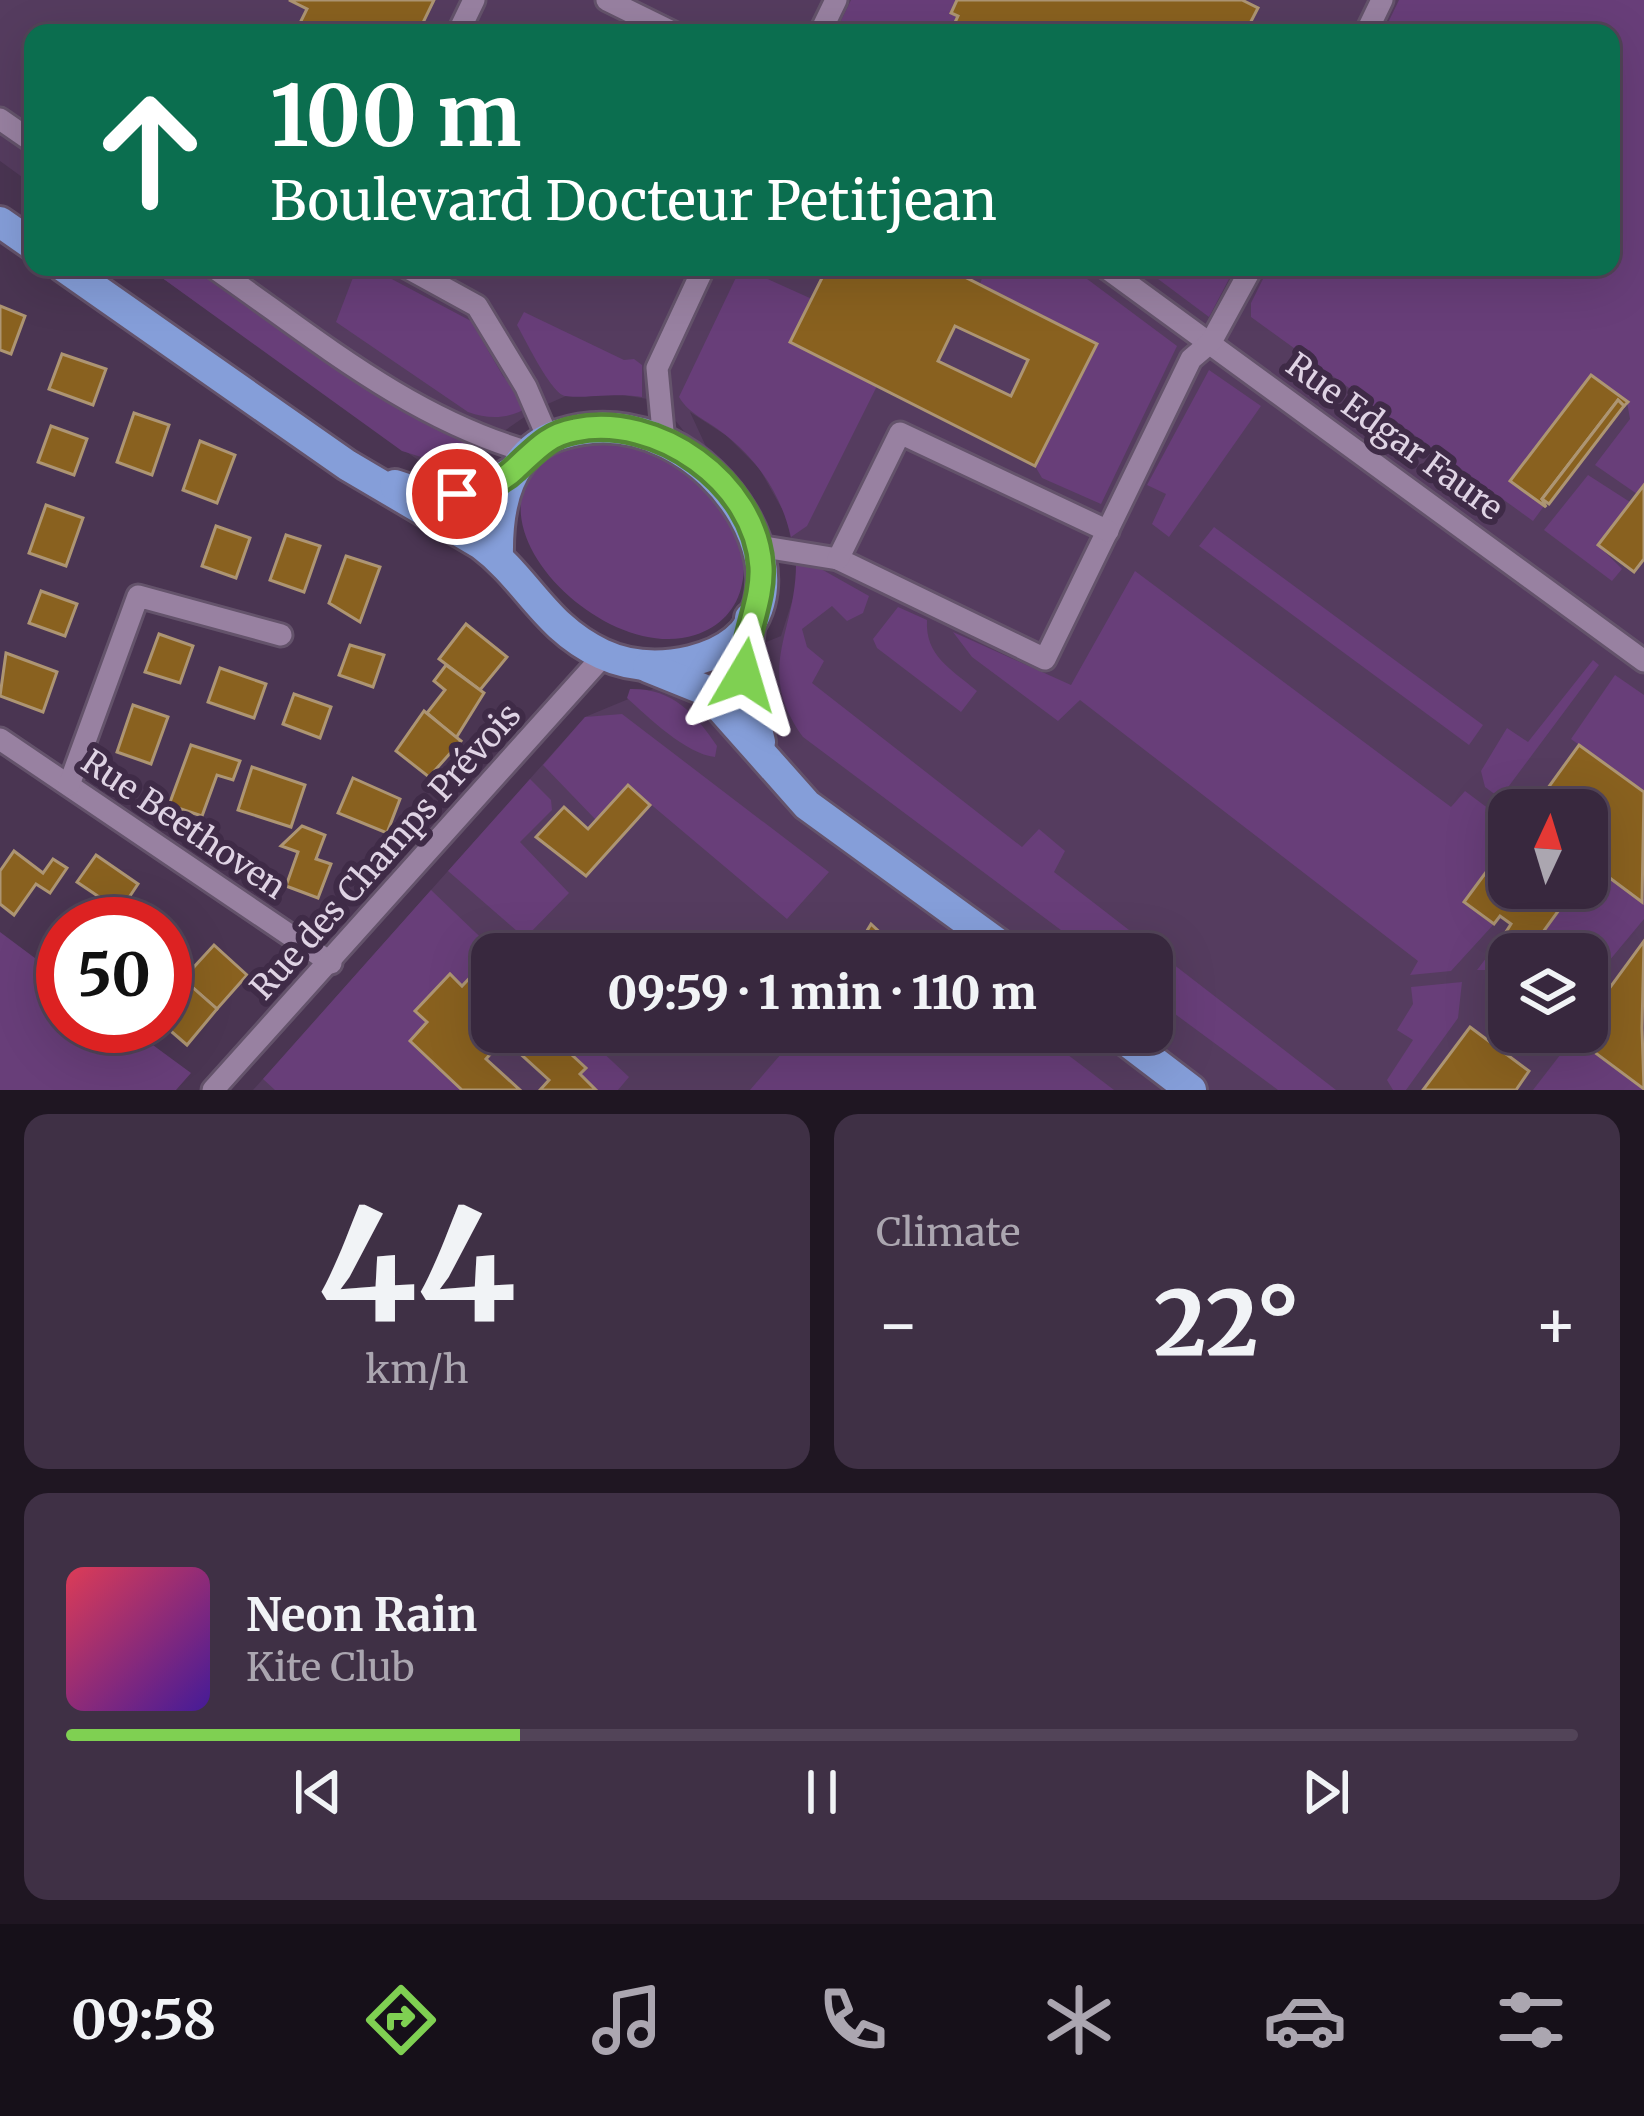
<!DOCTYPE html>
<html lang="en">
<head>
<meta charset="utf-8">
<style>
  :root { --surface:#38283e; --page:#3f3045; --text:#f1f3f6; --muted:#aba6b0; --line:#524458; --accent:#7fd052 }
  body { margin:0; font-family:Merriweather,serif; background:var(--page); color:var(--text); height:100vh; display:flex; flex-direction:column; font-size:45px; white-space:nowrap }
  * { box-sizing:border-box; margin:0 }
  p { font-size:39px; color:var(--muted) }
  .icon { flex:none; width:66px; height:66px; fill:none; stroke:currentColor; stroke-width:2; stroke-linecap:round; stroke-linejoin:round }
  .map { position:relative; height:1090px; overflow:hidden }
  .details { display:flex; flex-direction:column; gap:24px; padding:24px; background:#1f1622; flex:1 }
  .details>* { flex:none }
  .banner { position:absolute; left:24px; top:24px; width:1596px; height:252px; border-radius:24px; box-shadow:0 12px 48px #0002,0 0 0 3px var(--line); background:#0b6e4f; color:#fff; overflow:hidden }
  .needle { width:78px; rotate:4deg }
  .fabs { position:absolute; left:1488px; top:789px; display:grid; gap:24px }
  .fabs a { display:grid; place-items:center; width:120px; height:120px; border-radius:24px; background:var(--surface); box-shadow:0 12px 48px #0002,0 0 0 3px var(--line); font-size:60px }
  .speed { position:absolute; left:36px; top:897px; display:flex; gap:24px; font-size:60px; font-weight:700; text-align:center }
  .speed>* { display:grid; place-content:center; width:156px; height:156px; border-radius:50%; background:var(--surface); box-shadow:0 12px 48px #0002,0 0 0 3px var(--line); line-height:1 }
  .speed .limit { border:18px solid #d22; background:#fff; color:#111 }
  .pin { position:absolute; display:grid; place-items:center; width:102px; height:102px; color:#fff; margin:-51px; border:6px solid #fff; border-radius:50%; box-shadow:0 3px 12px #0007 }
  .me { position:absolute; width:132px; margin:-66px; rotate:7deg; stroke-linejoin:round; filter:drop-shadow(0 0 9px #0008) }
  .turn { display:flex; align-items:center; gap:42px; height:252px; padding:0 48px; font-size:54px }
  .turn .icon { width:156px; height:156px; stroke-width:2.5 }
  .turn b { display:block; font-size:84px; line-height:102px }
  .big { font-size:90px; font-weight:800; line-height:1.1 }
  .details .tile { flex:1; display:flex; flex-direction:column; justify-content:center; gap:18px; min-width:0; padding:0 42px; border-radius:24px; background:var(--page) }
  .details .dial { align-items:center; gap:0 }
  .dial b { font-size:156px; line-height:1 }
  .song { display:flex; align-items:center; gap:36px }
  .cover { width:144px; height:144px; border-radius:18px; background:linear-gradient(135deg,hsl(350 70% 55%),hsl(260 70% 35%)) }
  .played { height:12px; border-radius:6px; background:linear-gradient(90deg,var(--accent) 30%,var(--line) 30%) }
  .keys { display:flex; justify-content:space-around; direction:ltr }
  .heat { display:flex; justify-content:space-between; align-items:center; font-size:66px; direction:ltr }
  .details .tiles { flex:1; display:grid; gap:24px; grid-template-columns:1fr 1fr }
  .tile:last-child { grid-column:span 2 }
  .trip { position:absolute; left:471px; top:933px; width:702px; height:120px; border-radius:24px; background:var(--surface); box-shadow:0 12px 48px #0002,0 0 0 3px var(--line); font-weight:800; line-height:120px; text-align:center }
  .menu { display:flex; height:192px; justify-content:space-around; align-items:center; background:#161019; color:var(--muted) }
  .menu .icon { width:84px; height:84px }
  .menu .selected { color:var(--accent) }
  .menu b { font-size:54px; color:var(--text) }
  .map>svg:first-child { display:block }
</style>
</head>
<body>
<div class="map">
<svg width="1644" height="1090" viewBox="0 0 1644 1090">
  <rect width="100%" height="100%" fill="#4a3552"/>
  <!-- built -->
  <path fill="#553c5f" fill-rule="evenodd" d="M 0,0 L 1644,0 L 1644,1090 L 253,1090 L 585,717 L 781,636 L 796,589 L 796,564 L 786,516 L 759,468 L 727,436 L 690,412 L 720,477 L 660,401 L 604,392 L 566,396 L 536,409 L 462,460 L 418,460 L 147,267 L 1611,267 L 1611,33 L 33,33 L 33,185 L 0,161 ZM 1509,810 L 1587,810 L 1587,888 L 1509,888 ZM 492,954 L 1152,954 L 1152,1032 L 492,1032 ZM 1509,954 L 1587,954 L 1587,1032 L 1509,1032 Z"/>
  <!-- green -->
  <g fill="#683e79">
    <polygon points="851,0 957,0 951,12 958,16 950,33 835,33"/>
    <polygon points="1399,0 1644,0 1644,485 1637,494 1595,465 1630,419 1627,402 1591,375 1510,480 1544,506 1533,521 1251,317 1251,303 1269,267 1611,267 1611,33 1383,33"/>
    <polygon points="147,267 193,267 365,389 480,449 440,463 402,451"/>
    <path d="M 357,267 L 369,267 L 471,321 L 503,376 L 530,406 C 510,419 490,420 468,412 L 336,322 Z"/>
    <path d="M 741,267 L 812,299 L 877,386 L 807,526 L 791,537 C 781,494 758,460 723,433 C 707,420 690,415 679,397 Z"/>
    <polygon points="986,267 1071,267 1177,346 1101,504 1042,478 1035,466 1096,344 980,284"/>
    <polygon points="1142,267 1210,267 1230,277 1209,317"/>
    <path d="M 524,312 L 624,360 L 634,359 L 642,365 L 642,397 C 618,392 580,399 565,396 C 551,393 525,339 517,325 Z"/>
    <polygon points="1209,370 1261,406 1169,537 1152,524 1166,494 1147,485"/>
    <path d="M 613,440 C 674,458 759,507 742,584 C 737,609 720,627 695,635 C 603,665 457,519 551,455 C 569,443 593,443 613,440 Z"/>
    <polygon points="1588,475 1630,502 1598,545 1622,569 1612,581 1544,530"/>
    <polygon points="1214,527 1483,725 1469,745 1199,546"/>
    <path d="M 796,564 L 814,565 L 869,596 L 863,613 L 847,621 L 832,606 L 802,629 L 807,647 L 824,661 L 812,683 L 1022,847 L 1039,829 L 1065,851 L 1054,872 L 1336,1090 L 1278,1090 L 1152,997 L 1152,954 L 1093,954 L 803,737 C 754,669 796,634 796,564 Z"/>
    <polygon points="1135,571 1451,807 1465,791 1509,824 1509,841 1464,902 1494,924 1451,971 1410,975 1418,961 1080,700 1058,721 972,657 953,632 1071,685"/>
    <path d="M 898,607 L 927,620 C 925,656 951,669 977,691 L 961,712 L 877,648 L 873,639 Z"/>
    <polygon points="1593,660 1599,665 1500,798 1485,787 1481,771 1507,728 1528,742"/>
    <polygon points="1615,675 1644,695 1644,792 1571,739"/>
    <path d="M 630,689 C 672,688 695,713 717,746 L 715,757 C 686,754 648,717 627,698 Z"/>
    <polygon points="622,714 829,872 787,919 629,786 596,820 543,765 585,717"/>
    <polygon points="530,779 551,800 552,810 520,842 569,893 525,938 448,871"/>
    <polygon points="1587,861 1644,899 1644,919 1609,961 1587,963 1587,954 1509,954 1509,970 1477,970 1506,932 1531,949 1575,888 1587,888"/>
    <polygon points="431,890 498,954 492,954 492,980 479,969 462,986 450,974 427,1022 462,1090 275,1090 263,1079"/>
    <polygon points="0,932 63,979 63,1026 127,1026 191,1073 176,1090 0,1090"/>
    <polygon points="1462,982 1458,1018 1406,1090 1393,1090 1387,1080 1413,1040 1397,1030 1413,1004 1411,987"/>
    <polygon points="547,1032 581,1032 629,1077 618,1090 596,1090 580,1074 585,1068"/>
    <polygon points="800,1032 1038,1032 1114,1090 750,1090"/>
    <polygon points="1574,1037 1644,1089 1644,1090 1533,1090"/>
  </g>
  <!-- building -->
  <g fill="#89611f" stroke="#ad9573" stroke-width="3" fill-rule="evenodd">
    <polygon points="289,0 434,0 418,33 295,33 307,9"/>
    <polygon points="957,0 1242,0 1258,8 1245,33 950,33 958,16 951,13"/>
    <path d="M 808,267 L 945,267 L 1097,344 L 1035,466 L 790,342 L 822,278 ZM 955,326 L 1028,360 L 1011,396 L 938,361 Z"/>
    <polygon points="0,306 25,316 11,354 0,350"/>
    <polygon points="62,354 106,369 93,405 49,389"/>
    <polygon points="1591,375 1628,402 1624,406 1618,400 1542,499 1546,507 1510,481"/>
    <polygon points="1618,400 1624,406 1549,504 1542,499"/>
    <polygon points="134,413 169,425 152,475 117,462"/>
    <polygon points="51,426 87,439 74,475 38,462"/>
    <polygon points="200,441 235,455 217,503 183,490"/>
    <polygon points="1644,485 1644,559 1634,572 1598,545"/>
    <polygon points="46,505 83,518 66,566 29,553"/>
    <polygon points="216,526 250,538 236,578 202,566"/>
    <polygon points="286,535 320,546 304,592 270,580"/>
    <polygon points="346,556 380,567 360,622 329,603"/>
    <polygon points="41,591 77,604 65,636 29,623"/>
    <polygon points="466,624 507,657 480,690 439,659"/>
    <polygon points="159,634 193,646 180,683 145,672"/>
    <polygon points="350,645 384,655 373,687 339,675"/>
    <polygon points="6,653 57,672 43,712 0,696"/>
    <polygon points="446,665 484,693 456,738 427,713 445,690 434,681"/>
    <polygon points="220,668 266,684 254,718 208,702"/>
    <polygon points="294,694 331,707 320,738 283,724"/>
    <polygon points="133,705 168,717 151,764 117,752"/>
    <polygon points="424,711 461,741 429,777 396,751"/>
    <polygon points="191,745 240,761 233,780 217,775 202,816 169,805"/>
    <polygon points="1579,745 1644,792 1642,902 1587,861 1587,810 1532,810"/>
    <polygon points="252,767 305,785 291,827 238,810"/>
    <polygon points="353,778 400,799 387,833 338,813"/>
    <polygon points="628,785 650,805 586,876 536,837 564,807 588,829"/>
    <polygon points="302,826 325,835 316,859 331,864 318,898 286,886 298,852 281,846"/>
    <polygon points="1509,841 1509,888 1575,888 1530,950 1506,932 1511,924 1500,916 1494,924 1464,902"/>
    <polygon points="14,851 43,873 53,859 67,868 50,893 36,884 14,915 0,904 0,871"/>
    <polygon points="96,855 138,884 120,911 77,882"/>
    <polygon points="871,924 903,954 853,954"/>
    <polygon points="1644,941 1642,1028 1644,1089 1574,1037 1587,1032 1587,1019"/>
    <polygon points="214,945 247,975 217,1009 183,979"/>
    <polygon points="479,968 492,980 492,1032 547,1032 586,1068 580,1074 596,1090 540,1090 549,1080 504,1039 486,1059 520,1090 462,1090 410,1041 427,1022 415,1011 450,974 462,986"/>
    <polygon points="183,979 217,1009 187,1045 165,1026 165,1000"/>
    <polygon points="1470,1027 1529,1071 1516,1090 1423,1090"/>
  </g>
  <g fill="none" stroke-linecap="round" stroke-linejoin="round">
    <defs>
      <g id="minor">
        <polyline points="607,0 674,33"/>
        <polyline points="458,33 474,0"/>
        <polyline points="820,33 836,0"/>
        <polyline points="1366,33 1382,0"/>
        <polyline points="0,119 33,142"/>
        <path d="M 213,267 C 314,337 409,418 529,452"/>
        <polyline points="406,267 477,306 526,387 548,438"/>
        <polyline points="1105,267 1644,661"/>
        <polyline points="664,442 657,368 704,267"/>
        <polyline points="758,546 838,559 1045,659 1191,359 1211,342 1252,267"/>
        <polyline points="838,559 900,433 1108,531"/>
        <polyline points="0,739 331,963"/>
        <polyline points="69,785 138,596 281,635"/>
        <polyline points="213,1090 604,655"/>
      </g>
      <g id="major">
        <polyline points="0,222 33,245"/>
        <path d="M 64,267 L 347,465 L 481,544 C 528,579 544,627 602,654 C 630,667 661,668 691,661 C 850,624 715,383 558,435 C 507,452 497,509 498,557"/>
        <path d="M 395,485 C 437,501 477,495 515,470"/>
        <polyline points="750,618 744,675 760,742"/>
        <polyline points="648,667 705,690 807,805 1012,954"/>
        <polyline points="1115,1032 1191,1090"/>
      </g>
    </defs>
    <!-- minor casing -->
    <use href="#minor" stroke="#64536b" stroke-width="27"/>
    <!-- major casing -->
    <use href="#major" stroke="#64536b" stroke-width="36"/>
    <!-- minor -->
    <use href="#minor" stroke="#9881a1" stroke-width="21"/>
    <!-- major -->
    <use href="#major" stroke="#859ed9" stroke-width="30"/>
  </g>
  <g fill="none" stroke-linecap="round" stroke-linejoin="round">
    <defs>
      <path id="route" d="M 457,494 C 478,489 499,485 515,469 C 535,451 547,435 575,430 C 657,413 756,482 761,567 C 763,603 742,638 744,675"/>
    </defs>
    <!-- route casing -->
    <use href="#route" stroke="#538735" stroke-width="30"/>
    <!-- route -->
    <use href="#route" stroke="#7fd052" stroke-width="21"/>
  </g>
  <g text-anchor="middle" stroke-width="12" stroke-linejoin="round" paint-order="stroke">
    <!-- street labels -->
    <g font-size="33" fill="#dfd3e4" stroke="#3f2b47">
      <text transform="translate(1395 436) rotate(36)" y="12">Rue Edgar Faure</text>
      <text transform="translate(184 824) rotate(34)" y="12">Rue Beethoven</text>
      <text transform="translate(385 851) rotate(-48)" y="12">Rue des Champs Prévois</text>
    </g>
  </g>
</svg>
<div class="fabs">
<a><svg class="needle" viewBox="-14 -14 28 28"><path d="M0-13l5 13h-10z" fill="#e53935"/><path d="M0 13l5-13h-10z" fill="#aba6b0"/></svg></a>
<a><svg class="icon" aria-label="layers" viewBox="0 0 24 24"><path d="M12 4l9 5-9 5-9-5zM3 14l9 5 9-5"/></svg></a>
</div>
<div class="speed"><div class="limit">50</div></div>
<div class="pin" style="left:457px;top:494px;background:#d93025"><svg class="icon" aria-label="arrive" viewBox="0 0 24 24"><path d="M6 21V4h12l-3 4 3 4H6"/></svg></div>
<svg class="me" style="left:744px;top:675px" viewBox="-20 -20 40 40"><path d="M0-17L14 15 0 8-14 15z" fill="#7fd052" stroke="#fff" stroke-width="4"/></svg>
<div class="trip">09:59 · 1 min · 110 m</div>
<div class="banner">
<div class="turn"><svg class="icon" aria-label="ahead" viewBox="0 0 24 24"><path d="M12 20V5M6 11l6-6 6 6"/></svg><div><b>100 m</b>Boulevard Docteur Petitjean</div></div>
</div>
</div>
<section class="details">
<div class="tiles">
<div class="tile dial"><b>44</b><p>km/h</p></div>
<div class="tile"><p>Climate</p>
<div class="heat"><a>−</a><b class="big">22°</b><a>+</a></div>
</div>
<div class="tile">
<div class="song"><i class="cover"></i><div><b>Neon Rain</b><p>Kite Club</p></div></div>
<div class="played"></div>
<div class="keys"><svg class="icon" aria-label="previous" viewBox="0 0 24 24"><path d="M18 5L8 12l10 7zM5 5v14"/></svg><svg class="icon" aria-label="pause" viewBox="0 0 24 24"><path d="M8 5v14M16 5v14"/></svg><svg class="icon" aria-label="next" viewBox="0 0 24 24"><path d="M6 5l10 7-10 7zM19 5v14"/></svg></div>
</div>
</div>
</section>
<nav class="menu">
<b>09:58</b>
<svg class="icon selected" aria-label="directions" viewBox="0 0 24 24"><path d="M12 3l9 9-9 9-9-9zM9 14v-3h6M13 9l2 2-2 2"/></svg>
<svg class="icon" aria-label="music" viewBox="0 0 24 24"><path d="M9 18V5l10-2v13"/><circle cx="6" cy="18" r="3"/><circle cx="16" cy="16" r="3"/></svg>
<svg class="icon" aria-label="phone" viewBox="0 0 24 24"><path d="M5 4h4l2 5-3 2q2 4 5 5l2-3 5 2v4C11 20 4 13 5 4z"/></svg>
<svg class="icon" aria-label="climate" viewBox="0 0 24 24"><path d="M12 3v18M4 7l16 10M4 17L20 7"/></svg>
<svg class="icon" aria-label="car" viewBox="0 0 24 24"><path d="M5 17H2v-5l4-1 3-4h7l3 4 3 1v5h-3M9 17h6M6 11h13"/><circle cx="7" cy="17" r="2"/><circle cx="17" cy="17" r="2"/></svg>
<svg class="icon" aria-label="filters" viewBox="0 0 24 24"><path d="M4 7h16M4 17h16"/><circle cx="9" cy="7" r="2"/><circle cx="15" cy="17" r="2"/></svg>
</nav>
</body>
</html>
